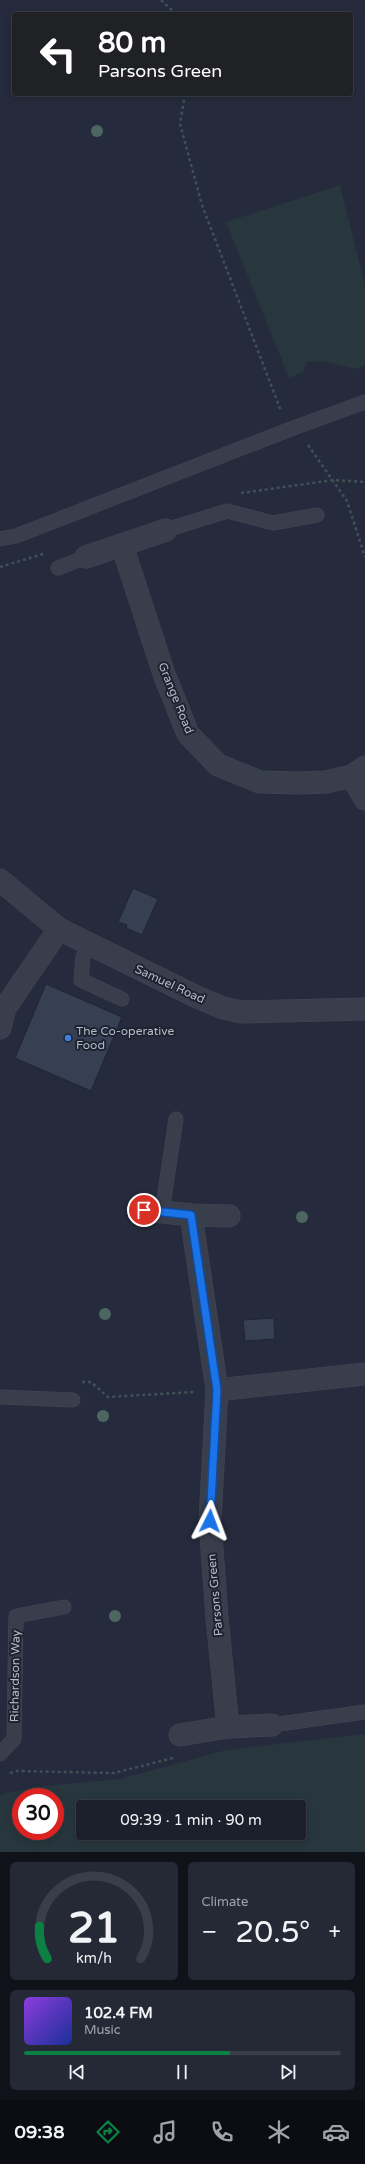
<!DOCTYPE html>
<html lang="en">
<head>
<meta charset="utf-8">
<style>
  :root { --surface:#1c202d; --page:#252835; --text:#f1f3f6; --muted:#a0a3aa; --line:#3a3e49; --accent:#0b8043 }
  body { margin:0; font-family:"Varela Round",sans-serif; background:var(--page); color:var(--text); height:100vh; display:flex; flex-direction:column; font-size:15px; white-space:nowrap }
  * { box-sizing:border-box; margin:0 }
  p { font-size:13px; color:var(--muted) }
  .icon { flex:none; width:22px; height:22px; fill:none; stroke:currentColor; stroke-width:2; stroke-linecap:round; stroke-linejoin:round }
  .map { position:relative; height:1852px; overflow:hidden }
  .drawer { display:flex; flex-direction:column; gap:10px; padding:10px; background:#0f1219; flex:1 }
  .drawer>* { flex:none }
  .banner { position:absolute; left:12px; top:12px; width:341px; height:84px; border-radius:4px; box-shadow:0 2px 10px #0003,0 0 0 1px var(--line); background:#202124; color:#fff; overflow:hidden }
  .speed { position:absolute; left:12px; top:1788px; display:flex; gap:8px; font-size:20px; font-weight:700; text-align:center }
  .speed>* { display:grid; place-content:center; width:52px; height:52px; border-radius:50%; background:var(--surface); box-shadow:0 2px 10px #0003,0 0 0 1px var(--line); line-height:1 }
  .speed .limit { border:6px solid #d22; background:#fff; color:#111 }
  .pin { position:absolute; display:grid; place-items:center; width:34px; height:34px; color:#fff; margin:-17px; border:2px solid #fff; border-radius:50%; box-shadow:0 1px 4px #0007 }
  .me { position:absolute; width:44px; margin:-22px; rotate:3deg; stroke-linejoin:round; filter:drop-shadow(0 0 3px #0008) }
  .turn { display:flex; align-items:center; gap:14px; height:84px; padding:0 20px; font-size:18px }
  .turn .icon { width:52px; height:52px; stroke-width:2.5 }
  .turn b { display:block; font-size:28px; line-height:34px }
  .big { font-size:30px; font-weight:600; line-height:1.1 }
  .drawer .tile { flex:1; display:flex; flex-direction:column; justify-content:center; gap:6px; min-width:0; padding:0 14px; border-radius:6px; background:var(--page) }
  .drawer .dial { align-items:center; gap:0 }
  .dial svg { height:104px; overflow:visible; fill:none; stroke:var(--line); stroke-width:7; stroke-linecap:round; text-anchor:middle }
  .dial text { fill:var(--text); stroke:none }
  .song { display:flex; align-items:center; gap:12px }
  .cover { width:48px; height:48px; border-radius:6px; background:linear-gradient(135deg,hsl(270 70% 55%),hsl(230 70% 35%)) }
  .played { height:4px; border-radius:2px; background:linear-gradient(90deg,var(--accent) 65%,var(--line) 65%) }
  .keys { display:flex; justify-content:space-around; direction:ltr }
  .heat { display:flex; justify-content:space-between; align-items:center; font-size:22px; direction:ltr }
  .drawer .tiles { flex:1; display:grid; gap:10px; grid-template-columns:1fr 1fr }
  .tile:last-child { grid-column:span 2 }
  .trip { position:absolute; left:76px; top:1800px; width:230px; height:40px; border-radius:4px; background:var(--surface); box-shadow:0 2px 10px #0003,0 0 0 1px var(--line); font-weight:600; line-height:40px; text-align:center }
  .tabs { display:flex; height:64px; justify-content:space-around; align-items:center; background:#0b0d12; color:var(--muted) }
  .tabs .icon { width:28px; height:28px }
  .tabs .on { color:var(--accent) }
  .tabs b { font-size:18px; color:var(--text) }
  .map>svg:first-child { display:block }
</style>
</head>
<body>
<div class="map">
<svg width="365" height="1852" viewBox="0 0 365 1852">
  <rect width="100%" height="100%" fill="#252b3c"/>
  <!-- green -->
  <g fill="#27373d" fill-rule="evenodd">
    <polygon points="340,185 365,285 365,365 355,369 323,361 307,362 303,372 289,378 226,222"/>
    <path d="M 365,1734 L 365,1852 L 0,1852 L 0,1795 L 34,1787 L 120,1779 L 226,1750 ZM 21,1797 L 55,1797 L 55,1831 L 21,1831 ZM 83,1807 L 299,1807 L 299,1833 L 83,1833 Z"/>
  </g>
  <!-- building -->
  <g fill="#373f52" stroke="#202533">
    <polygon points="133,888 158,899 142,935 126,928 127,925 118,922"/>
    <polygon points="46,984 122,1017 91,1091 15,1058"/>
    <polygon points="274,1318 275,1339 245,1341 243,1320"/>
  </g>
  <g fill="none" stroke-linecap="round" stroke-linejoin="round">
    <defs>
      <g id="service">
        <polyline points="166,530 227,511 273,523 317,515"/>
        <polyline points="0,539 16,536 296,427 365,402"/>
        <polyline points="58,568 86,557"/>
        <polyline points="89,944 83,957 81,980 122,999"/>
        <polyline points="162,1212 176,1119"/>
        <polyline points="0,1397 73,1400"/>
        <polyline points="272,1725 365,1712"/>
        <polyline points="0,1754 14,1739 16,1616 64,1607"/>
      </g>
      <g id="minor">
        <polyline points="122,545 164,674 188,734 218,765 260,782 299,783 326,782 352,776 365,767"/>
        <polyline points="86,557 166,530"/>
        <polyline points="352,776 365,799"/>
        <polyline points="0,880 59,929 197,997 223,1008 241,1012 365,1009"/>
        <polyline points="0,1028 5,1008 59,929"/>
        <polyline points="144,1210 191,1215 229,1216"/>
        <polyline points="191,1215 217,1390 210,1521 217,1618 228,1727"/>
        <polyline points="217,1390 365,1374"/>
        <polyline points="180,1735 228,1727 272,1725"/>
      </g>
    </defs>
    <!-- service casing -->
    <use href="#service" stroke="#424755" stroke-width="15"/>
    <!-- minor casing -->
    <use href="#minor" stroke="#424755" stroke-width="23"/>
    <!-- path -->
    <g stroke="#405055" stroke-width="2.5" stroke-dasharray="3 3" stroke-linecap="butt">
      <polyline points="161,0 176,14"/>
      <polyline points="185,94 180,124 202,205 281,411"/>
      <polyline points="308,445 347,501 365,557"/>
      <polyline points="241,493 334,480 365,482"/>
      <polyline points="0,567 43,554"/>
      <polyline points="82,1382 91,1382 108,1397 194,1392"/>
      <polyline points="10,1773 17,1771 114,1773 173,1758"/>
    </g>
    <!-- service -->
    <use href="#service" stroke="#393e4c" stroke-width="14"/>
    <!-- minor -->
    <use href="#minor" stroke="#393e4c" stroke-width="22"/>
  </g>
  <!-- trees -->
  <g fill="#4d6660">
    <circle cx="97" cy="131" r="6"/>
    <circle cx="302" cy="1217" r="6"/>
    <circle cx="105" cy="1314" r="6"/>
    <circle cx="103" cy="1416" r="6"/>
    <circle cx="115" cy="1616" r="6"/>
  </g>
  <g fill="none" stroke-linecap="round" stroke-linejoin="round">
    <defs>
      <polyline id="route" points="144,1210 191,1215 217,1390 210,1521"/>
    </defs>
    <!-- route casing -->
    <use href="#route" stroke="#114b97" stroke-width="10"/>
    <!-- route -->
    <use href="#route" stroke="#1a73e8" stroke-width="7"/>
  </g>
  <!-- markers -->
  <circle fill="#3f7fe0" stroke="#1e2331" stroke-width="1.5" cx="68" cy="1038" r="4"/>
  <g text-anchor="middle" stroke-width="4" stroke-linejoin="round" paint-order="stroke">
    <!-- street labels -->
    <g font-size="12" fill="#b4b9c7" stroke="#1e2331">
      <text transform="translate(176 698) rotate(68)" y="4">Grange Road</text>
      <text transform="translate(170 984) rotate(25)" y="4">Samuel Road</text>
      <text transform="translate(215 1595) rotate(-95)" y="4">Parsons Green</text>
      <text transform="translate(15 1676) rotate(-89)" y="4">Richardson Way</text>
    </g>
    <!-- poi labels -->
    <g font-size="12" fill="#b4b9c7" stroke="#1e2331" text-anchor="start">
      <text x="76" y="1035">The Co-operative<tspan x="76" dy="14">Food</tspan></text>
    </g>
  </g>
</svg>
<div class="speed"><div class="limit">30</div></div>
<div class="pin" style="left:144px;top:1210px;background:#d93025"><svg class="icon" aria-label="arrive" viewBox="0 0 24 24"><path d="M6 21V4h12l-3 4 3 4H6"/></svg></div>
<svg class="me" style="left:210px;top:1521px" viewBox="-20 -20 40 40"><path d="M0-17L14 15 0 8-14 15z" fill="#1a73e8" stroke="#fff" stroke-width="4"/></svg>
<div class="trip">09:39 · 1 min · 90 m</div>
<div class="banner">
<div class="turn"><svg class="icon" aria-label="left" viewBox="0 0 24 24"><path d="M17 20v-9H6M10 6l-5 5 5 5"/></svg><div><b>80 m</b>Parsons Green</div></div>
</div>
</div>
<section class="drawer">
<div class="tiles">
<div class="tile dial"><svg viewBox="0 0 100 80">
<path d="M14 69A42 42 0 1 1 86 69"/>
<path d="M14 69A42 42 0 0 1 8 44" stroke="#0b8043"/>
<text x="50" y="56" font-size="32" font-weight="700">21</text>
<text x="50" y="72" font-size="11">km/h</text>
</svg></div>
<div class="tile"><p>Climate</p>
<div class="heat"><a>−</a><b class="big">20.5°</b><a>+</a></div>
</div>
<div class="tile">
<div class="song"><i class="cover"></i><div><b>102.4 FM</b><p>Music</p></div></div>
<div class="played"></div>
<div class="keys"><svg class="icon" aria-label="previous" viewBox="0 0 24 24"><path d="M18 5L8 12l10 7zM5 5v14"/></svg><svg class="icon" aria-label="pause" viewBox="0 0 24 24"><path d="M8 5v14M16 5v14"/></svg><svg class="icon" aria-label="next" viewBox="0 0 24 24"><path d="M6 5l10 7-10 7zM19 5v14"/></svg></div>
</div>
</div>
</section>
<nav class="tabs">
<b>09:38</b>
<svg class="icon on" aria-label="directions" viewBox="0 0 24 24"><path d="M12 3l9 9-9 9-9-9zM9 14v-3h6M13 9l2 2-2 2"/></svg>
<svg class="icon" aria-label="music" viewBox="0 0 24 24"><path d="M9 18V5l10-2v13"/><circle cx="6" cy="18" r="3"/><circle cx="16" cy="16" r="3"/></svg>
<svg class="icon" aria-label="phone" viewBox="0 0 24 24"><path d="M5 4h4l2 5-3 2q2 4 5 5l2-3 5 2v4C11 20 4 13 5 4z"/></svg>
<svg class="icon" aria-label="climate" viewBox="0 0 24 24"><path d="M12 3v18M4 7l16 10M4 17L20 7"/></svg>
<svg class="icon" aria-label="car" viewBox="0 0 24 24"><path d="M5 17H2v-5l4-1 3-4h7l3 4 3 1v5h-3M9 17h6M6 11h13"/><circle cx="7" cy="17" r="2"/><circle cx="17" cy="17" r="2"/></svg>
</nav>
</body>
</html>
